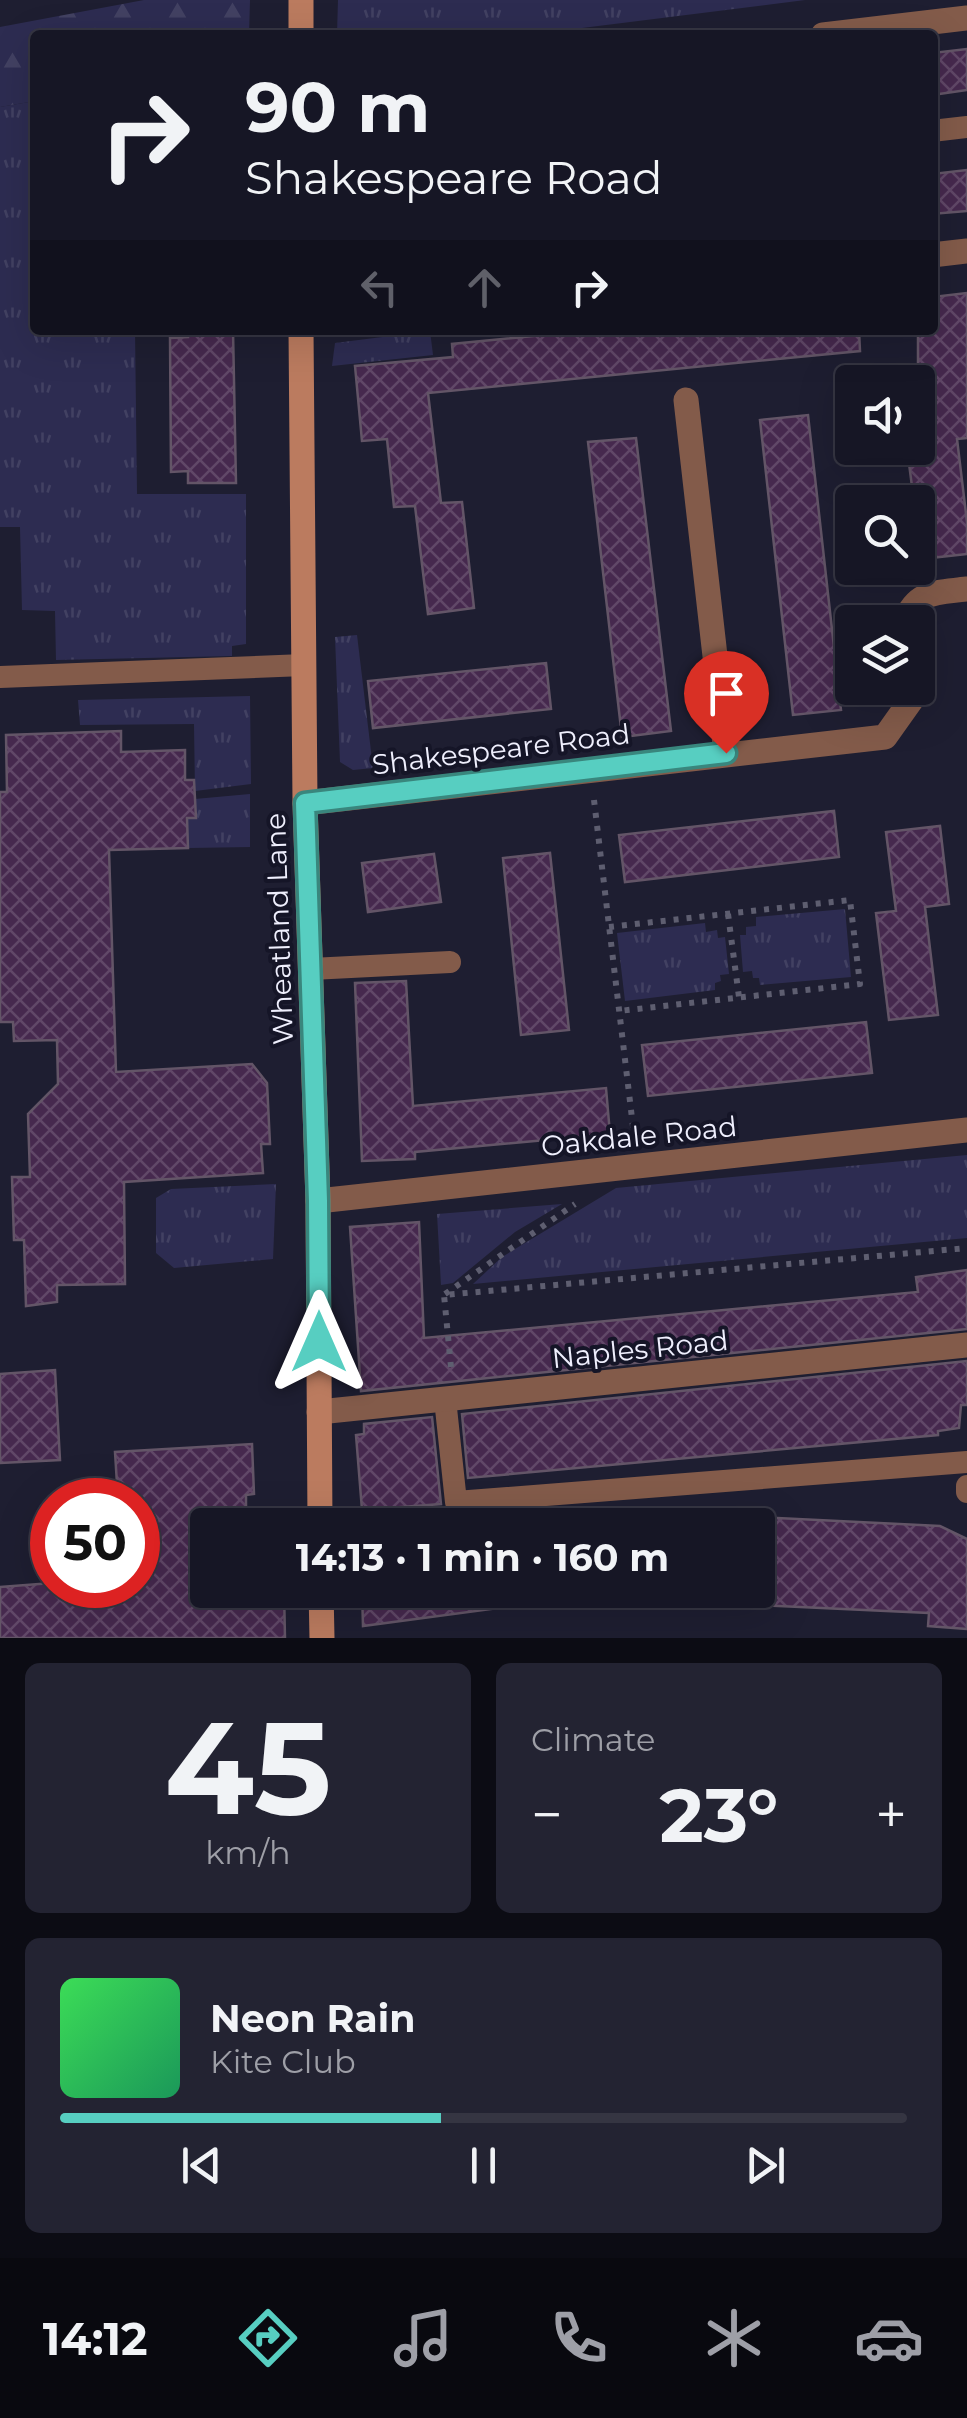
<!DOCTYPE html>
<html lang="en">
<head>
<meta charset="utf-8">
<style>
  :root { --surface:#161625; --page:#232332; --text:#f1f3f6; --muted:#9e9fa7; --line:#353542; --accent:#57cec1 }
  body { margin:0; font-family:Montserrat,sans-serif; background:var(--page); color:var(--text); height:100vh; display:flex; flex-direction:column; font-size:38px; white-space:nowrap }
  * { box-sizing:border-box; margin:0 }
  p { font-size:32px; color:var(--muted) }
  .icon { flex:none; width:55px; height:55px; fill:none; stroke:currentColor; stroke-width:2; stroke-linecap:round; stroke-linejoin:round }
  .map { position:relative; height:1638px; overflow:hidden }
  .side { display:flex; flex-direction:column; gap:25px; padding:25px; background:#0c0c14; flex:1 }
  .side>* { flex:none }
  .guide { position:absolute; left:30px; top:30px; width:908px; height:305px; border-radius:10px; box-shadow:0 10px 40px #0002,0 0 0 2px var(--line); background:#161625; color:var(--text); overflow:hidden }
  .fabs { position:absolute; left:835px; top:365px; display:grid; gap:20px }
  .fabs a { display:grid; place-items:center; width:100px; height:100px; border-radius:10px; background:var(--surface); box-shadow:0 10px 40px #0002,0 0 0 2px var(--line); font-size:50px }
  .speed { position:absolute; left:30px; top:1478px; display:flex; gap:20px; font-size:50px; font-weight:700; text-align:center }
  .speed>* { display:grid; place-content:center; width:130px; height:130px; border-radius:50%; background:var(--surface); box-shadow:0 10px 40px #0002,0 0 0 2px var(--line); line-height:1 }
  .speed .limit { border:15px solid #d22; background:#fff; color:#111 }
  .pin { position:absolute; display:grid; place-items:center; width:85px; height:85px; color:#fff; margin:-102px -42px; border-radius:50% 50% 50% 0; rotate:-45deg; box-shadow:0 0 10px #0007 }
  .pin .icon { rotate:45deg }
  .me { position:absolute; width:110px; margin:-55px; rotate:0deg; stroke-linejoin:round; filter:drop-shadow(0 0 8px #0008) }
  .turn { display:flex; align-items:center; gap:35px; height:210px; padding:0 50px; font-size:45px }
  .turn .icon { width:130px; height:130px; stroke-width:2.5 }
  .turn b { display:block; font-size:70px; line-height:85px }
  .lanes { display:flex; align-items:center; height:95px; padding:0 50px; background:#0003; justify-content:center; gap:50px; direction:ltr }
  .lanes .off { opacity:.35 }
  .big { font-size:75px; font-weight:700; line-height:1.1 }
  .side .widget { flex:1; display:flex; flex-direction:column; justify-content:center; gap:15px; min-width:0; padding:0 35px; border-radius:15px; background:var(--page) }
  .side .dial { align-items:center; gap:0 }
  .dial b { font-size:130px; line-height:1 }
  .song { display:flex; align-items:center; gap:30px }
  .cover { width:120px; height:120px; border-radius:15px; background:linear-gradient(135deg,hsl(130 70% 55%),hsl(150 70% 35%)) }
  .played { height:10px; border-radius:5px; background:linear-gradient(90deg,var(--accent) 45%,var(--line) 45%) }
  .keys { display:flex; justify-content:space-around; direction:ltr }
  .heat { display:flex; justify-content:space-between; align-items:center; font-size:55px; direction:ltr }
  .side .tiles { flex:1; display:grid; gap:25px; grid-template-columns:1fr 1fr }
  .widget:last-child { grid-column:span 2 }
  .trip { position:absolute; left:190px; top:1508px; width:585px; height:100px; border-radius:10px; background:var(--surface); box-shadow:0 10px 40px #0002,0 0 0 2px var(--line); font-weight:700; line-height:100px; text-align:center }
  .tabs { display:flex; height:160px; justify-content:space-around; align-items:center; background:#09090f; color:var(--muted) }
  .tabs .icon { width:70px; height:70px }
  .tabs .selected { color:var(--accent) }
  .tabs b { font-size:45px; color:var(--text) }
  .map>svg:first-child { display:block }
</style>
</head>
<body>
<div class="map">
<svg width="967" height="1638" viewBox="0 0 967 1638">
  <defs>
    <pattern id="grass-tufts" width="24" height="20" patternUnits="userSpaceOnUse" patternTransform="scale(2.5)"><rect width="24" height="20" fill="#2d2c51"/><path d="M3 7l-1-3M5 7V3M7 7l1-3M15 17l-1-3M17 17v-4M19 17l1-3" fill="none" stroke="#424162"/></pattern>
    <pattern id="forest-firs" width="22" height="20" patternUnits="userSpaceOnUse" patternTransform="scale(2.5)"><rect width="22" height="20" fill="#2d2c51"/><path d="M5 1l3.5 6h-7zM16 11l3.5 6h-7z" fill="#424162"/></pattern>
    <pattern id="building-cross-hatch" width="8" height="8" patternUnits="userSpaceOnUse" patternTransform="scale(2.5)"><rect width="8" height="8" fill="#46294e"/><path d="M0 0l8 8M0 8l8-8" fill="none" stroke="#614868"/></pattern>
  </defs>
  <rect width="100%" height="100%" fill="#1e1e31"/>
  <!-- grass -->
  <g fill="url(#grass-tufts)">
    <polygon points="338,0 805,0 526,35 337,35"/>
    <polygon points="35,101 35,330 135,330 137,494 246,494 246,644 232,646 232,656 56,660 55,611 22,610 20,527 0,527 0,107"/>
    <polygon points="430,331 433,355 332,366 335,343"/>
    <polygon points="357,635 373,768 353,770 340,762 335,637"/>
    <polygon points="250,696 251,784 195,791 194,724 80,725 78,700"/>
    <polygon points="250,794 250,847 188,848 187,818 196,818 195,799"/>
    <polygon points="845,909 851,977 760,985 759,978 753,978 752,971 743,972 740,935 746,935 746,927 756,926 756,917"/>
    <polygon points="705,923 706,932 717,930 718,938 725,937 729,974 720,975 721,981 715,983 715,990 625,1001 617,933"/>
    <polygon points="967,1155 967,1238 473,1284 502,1257 616,1188"/>
    <polygon points="276,1184 273,1259 174,1268 156,1253 156,1198 171,1189"/>
    <polygon points="562,1204 515,1232 453,1283 441,1285 437,1214"/>
  </g>
  <!-- forest -->
  <polygon fill="url(#forest-firs)" points="144,0 250,0 249,35 35,35 35,101 0,107 0,27"/>
  <!-- building -->
  <g fill="url(#building-cross-hatch)" stroke="#635567" stroke-width="2.5">
    <polygon points="967,49 967,90 932,95 932,53"/>
    <polygon points="967,170 967,211 932,214 932,174"/>
    <polygon points="967,293 967,438 957,439 967,522 967,554 921,559 918,502 914,502 907,448 918,448 918,330 932,330 932,297"/>
    <polygon points="188,330 233,330 236,483 188,483 188,471 171,472 170,338 188,337"/>
    <polygon points="596,330 859,330 860,351 428,393 441,503 462,502 474,608 428,614 415,506 394,507 387,439 362,441 355,366 453,357 452,344"/>
    <polygon points="808,415 841,710 793,715 760,420"/>
    <polygon points="636,438 671,731 622,737 588,442"/>
    <polygon points="546,663 551,709 373,728 368,681"/>
    <polygon points="121,731 121,752 185,750 185,780 194,780 196,818 187,818 188,848 109,850 116,1072 252,1064 267,1083 270,1144 261,1144 263,1173 124,1182 125,1284 57,1285 57,1302 26,1306 24,1240 14,1240 12,1177 30,1177 28,1114 58,1084 57,1040 14,1041 13,1022 0,1022 0,792 7,792 6,735"/>
    <polygon points="834,811 839,857 625,882 619,835"/>
    <polygon points="940,826 949,904 925,907 938,1015 889,1020 876,913 896,911 886,832"/>
    <polygon points="550,853 569,1030 521,1035 503,858"/>
    <polygon points="434,854 441,902 368,912 362,863"/>
    <polygon points="406,981 413,1106 606,1088 610,1134 415,1152 415,1159 362,1161 355,983"/>
    <polygon points="866,1022 872,1073 648,1096 642,1045"/>
    <polygon points="419,1222 424,1338 918,1292 916,1277 967,1270 967,1329 361,1391 350,1227"/>
    <polygon points="967,1361 967,1405 961,1405 959,1428 938,1431 938,1435 468,1478 462,1414"/>
    <polygon points="55,1370 60,1460 0,1463 0,1374"/>
    <polygon points="432,1417 441,1504 362,1510 356,1435 364,1434 364,1424"/>
    <polygon points="252,1444 254,1494 246,1495 246,1513 208,1515 208,1590 284,1590 285,1638 0,1638 0,1587 52,1583 144,1585 138,1500 118,1500 115,1452"/>
    <polygon points="758,1517 940,1526 967,1539 967,1629 928,1626 929,1613 758,1605"/>
    <polygon points="362,1590 498,1590 499,1608 363,1626"/>
  </g>
  <g fill="none" stroke-linecap="round" stroke-linejoin="round">
    <!-- path -->
    <g stroke="#5e5e70" stroke-width="6" stroke-dasharray="5 8" stroke-linecap="butt">
      <polyline points="594,800 634,1135"/>
      <polyline points="728,914 739,997"/>
      <polyline points="609,927 850,900 860,984 619,1011"/>
      <polyline points="445,1294 575,1204"/>
      <polyline points="451,1367 444,1295 967,1248"/>
    </g>
    <!-- service -->
    <g stroke="#835b4a" stroke-width="22">
      <polyline points="932,131 967,127"/>
      <polyline points="0,677 304,665"/>
      <polyline points="311,969 450,962"/>
      <polyline points="445,1399 456,1502 967,1462"/>
      <polyline points="967,1486 967,1492"/>
    </g>
    <!-- minor -->
    <g stroke="#835b4a" stroke-width="25">
      <polyline points="823,35 967,18"/>
      <polyline points="932,255 967,251"/>
      <polyline points="686,400 726,753"/>
      <path d="M 905,622 C 916,590 937,593 967,589"/>
      <polyline points="305,803 885,737 912,699 911,688"/>
      <polyline points="318,1201 967,1130"/>
      <polyline points="319,1412 967,1345"/>
    </g>
    <!-- secondary -->
    <g stroke="#bb7b5f" stroke-width="25">
      <polyline points="301,0 301,35"/>
      <polyline points="301,330 305,803 318,1201 320,1525"/>
      <polyline points="321,1590 322,1638"/>
    </g>
  </g>
  <g fill="none" stroke-linecap="round" stroke-linejoin="round">
    <defs>
      <polyline id="route" points="319,1342 318,1201 305,803 726,753"/>
    </defs>
    <!-- route casing -->
    <use href="#route" stroke="#39867d" stroke-width="25"/>
    <!-- route -->
    <use href="#route" stroke="#57cec1" stroke-width="18"/>
  </g>
  <g text-anchor="middle" stroke-width="8" stroke-linejoin="round" paint-order="stroke">
    <!-- street labels -->
    <g font-size="28" fill="#efeffd" stroke="#151527">
      <text transform="translate(501 749) rotate(-7)" y="10">Shakespeare Road</text>
      <text transform="translate(279 929) rotate(-92)" y="10">Wheatland Lane</text>
      <text transform="translate(639 1136) rotate(-6)" y="10">Oakdale Road</text>
      <text transform="translate(640 1349) rotate(-6)" y="10">Naples Road</text>
    </g>
  </g>
</svg>
<div class="fabs">
<a><svg class="icon" aria-label="sound" viewBox="0 0 24 24"><path d="M4 9h4l5-4v14l-5-4H4zM17 9q2 3 0 6"/></svg></a>
<a><svg class="icon" aria-label="search" viewBox="0 0 24 24"><circle cx="10" cy="10" r="6"/><path d="M15 15l6 6"/></svg></a>
<a><svg class="icon" aria-label="layers" viewBox="0 0 24 24"><path d="M12 4l9 5-9 5-9-5zM3 14l9 5 9-5"/></svg></a>
</div>
<div class="speed"><div class="limit">50</div></div>
<div class="pin" style="left:726px;top:753px;background:#d93025"><svg class="icon" aria-label="arrive" viewBox="0 0 24 24"><path d="M6 21V4h12l-3 4 3 4H6"/></svg></div>
<svg class="me" style="left:319px;top:1342px" viewBox="-20 -20 40 40"><path d="M0-17L14 15 0 8-14 15z" fill="#57cec1" stroke="#fff" stroke-width="4"/></svg>
<div class="trip">14:13 · 1 min · 160 m</div>
<div class="guide">
<div class="turn"><svg class="icon" aria-label="right" viewBox="0 0 24 24"><path d="M7 20v-9h11M14 6l5 5-5 5"/></svg><div><b>90 m</b>Shakespeare Road</div></div>
<div class="lanes"><svg class="icon off" aria-label="left" viewBox="0 0 24 24"><path d="M17 20v-9H6M10 6l-5 5 5 5"/></svg><svg class="icon off" aria-label="ahead" viewBox="0 0 24 24"><path d="M12 20V5M6 11l6-6 6 6"/></svg><svg class="icon" aria-label="right" viewBox="0 0 24 24"><path d="M7 20v-9h11M14 6l5 5-5 5"/></svg></div>
</div>
</div>
<section class="side">
<div class="tiles">
<div class="widget dial"><b>45</b><p>km/h</p></div>
<div class="widget"><p>Climate</p>
<div class="heat"><a>−</a><b class="big">23°</b><a>+</a></div>
</div>
<div class="widget">
<div class="song"><i class="cover"></i><div><b>Neon Rain</b><p>Kite Club</p></div></div>
<div class="played"></div>
<div class="keys"><svg class="icon" aria-label="previous" viewBox="0 0 24 24"><path d="M18 5L8 12l10 7zM5 5v14"/></svg><svg class="icon" aria-label="pause" viewBox="0 0 24 24"><path d="M8 5v14M16 5v14"/></svg><svg class="icon" aria-label="next" viewBox="0 0 24 24"><path d="M6 5l10 7-10 7zM19 5v14"/></svg></div>
</div>
</div>
</section>
<nav class="tabs">
<b>14:12</b>
<svg class="icon selected" aria-label="directions" viewBox="0 0 24 24"><path d="M12 3l9 9-9 9-9-9zM9 14v-3h6M13 9l2 2-2 2"/></svg>
<svg class="icon" aria-label="music" viewBox="0 0 24 24"><path d="M9 18V5l10-2v13"/><circle cx="6" cy="18" r="3"/><circle cx="16" cy="16" r="3"/></svg>
<svg class="icon" aria-label="phone" viewBox="0 0 24 24"><path d="M5 4h4l2 5-3 2q2 4 5 5l2-3 5 2v4C11 20 4 13 5 4z"/></svg>
<svg class="icon" aria-label="climate" viewBox="0 0 24 24"><path d="M12 3v18M4 7l16 10M4 17L20 7"/></svg>
<svg class="icon" aria-label="car" viewBox="0 0 24 24"><path d="M5 17H2v-5l4-1 3-4h7l3 4 3 1v5h-3M9 17h6M6 11h13"/><circle cx="7" cy="17" r="2"/><circle cx="17" cy="17" r="2"/></svg>
</nav>
</body>
</html>
